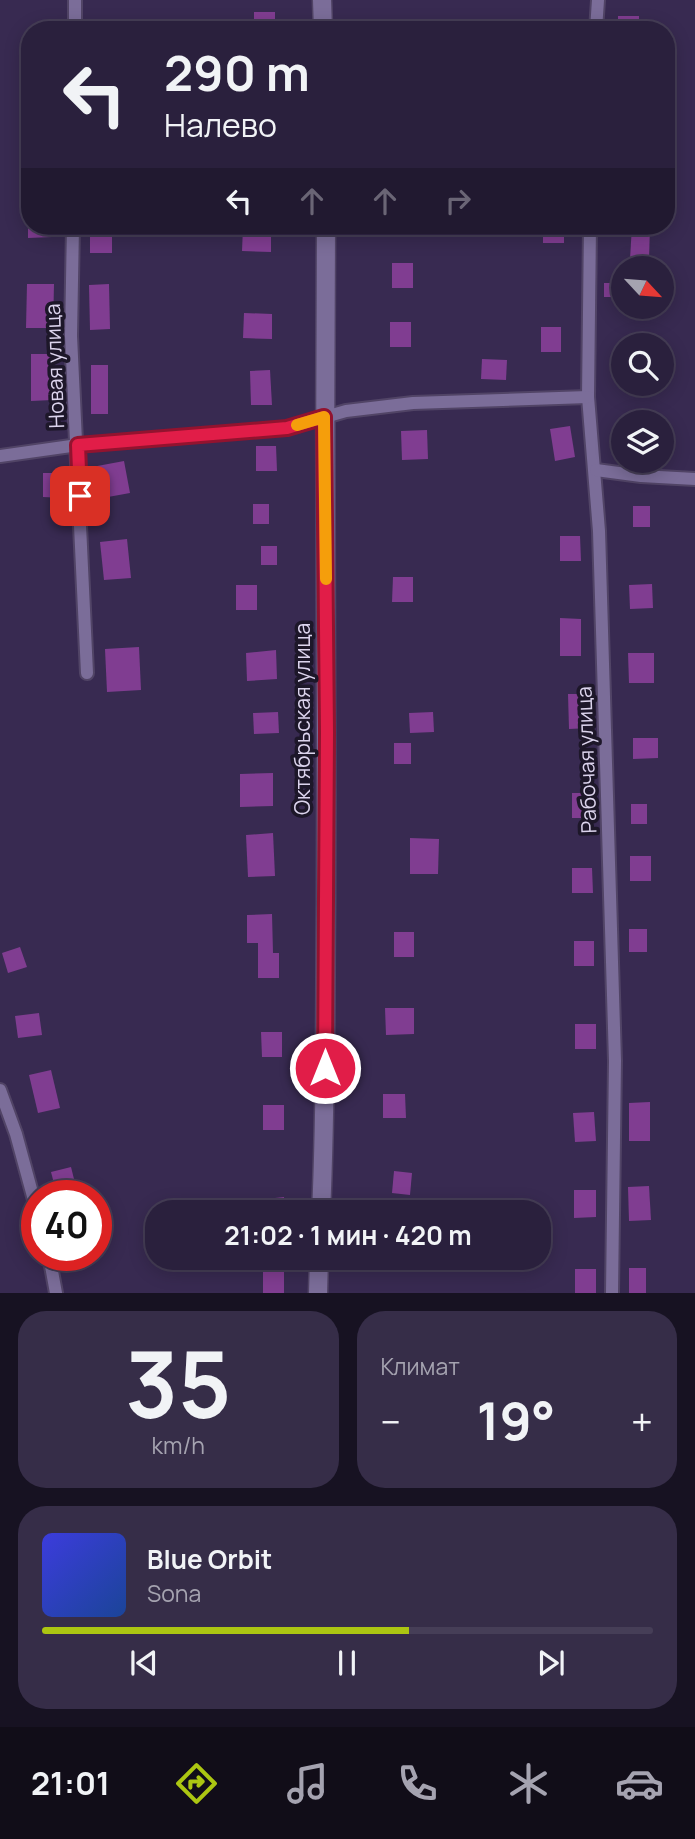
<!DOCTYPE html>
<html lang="ru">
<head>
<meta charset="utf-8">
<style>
  :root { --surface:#2a203d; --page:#362d48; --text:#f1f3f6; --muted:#a5a3b0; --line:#463e57; --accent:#acc612 }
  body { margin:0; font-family:Manrope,sans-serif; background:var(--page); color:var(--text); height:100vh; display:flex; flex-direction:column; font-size:26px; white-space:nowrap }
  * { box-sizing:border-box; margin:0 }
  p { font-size:23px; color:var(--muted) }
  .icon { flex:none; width:38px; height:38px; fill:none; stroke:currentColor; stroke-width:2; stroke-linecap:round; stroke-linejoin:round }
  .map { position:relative; height:1293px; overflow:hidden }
  .panel { display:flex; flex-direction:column; gap:18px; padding:18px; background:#171222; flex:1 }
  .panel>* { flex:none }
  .banner { position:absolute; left:21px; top:21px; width:654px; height:214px; border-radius:28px; box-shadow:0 4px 18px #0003,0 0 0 2px var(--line); background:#2a203d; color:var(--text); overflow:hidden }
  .needle { width:46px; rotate:116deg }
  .controls { position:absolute; left:611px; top:256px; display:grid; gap:14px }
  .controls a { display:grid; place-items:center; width:63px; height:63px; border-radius:50%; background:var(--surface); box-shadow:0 4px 18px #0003,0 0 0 2px var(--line); font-size:35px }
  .speed { position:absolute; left:21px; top:1180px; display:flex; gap:14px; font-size:35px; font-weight:700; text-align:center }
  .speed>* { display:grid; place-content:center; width:91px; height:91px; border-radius:50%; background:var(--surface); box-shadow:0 4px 18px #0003,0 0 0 2px var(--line); line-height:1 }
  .speed .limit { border:10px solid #d22; background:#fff; color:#111 }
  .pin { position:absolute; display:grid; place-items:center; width:60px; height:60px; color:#fff; margin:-30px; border-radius:14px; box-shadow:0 4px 10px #0006 }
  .me { position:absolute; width:77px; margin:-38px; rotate:0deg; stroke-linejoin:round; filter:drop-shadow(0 0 5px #0008) }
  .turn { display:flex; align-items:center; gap:24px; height:147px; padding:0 28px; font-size:32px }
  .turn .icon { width:91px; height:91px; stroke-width:2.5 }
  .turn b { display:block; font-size:49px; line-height:60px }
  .lanes { display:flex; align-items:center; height:66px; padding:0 28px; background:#0003; justify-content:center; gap:35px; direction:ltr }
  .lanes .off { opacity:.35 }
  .big { font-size:52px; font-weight:700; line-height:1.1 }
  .panel .widget { flex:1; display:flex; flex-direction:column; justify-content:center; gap:10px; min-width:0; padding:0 24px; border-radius:28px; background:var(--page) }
  .panel .dial { align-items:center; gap:0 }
  .dial b { font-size:91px; line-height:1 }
  .song { display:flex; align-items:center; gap:21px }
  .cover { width:84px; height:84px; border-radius:10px; background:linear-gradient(135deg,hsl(240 70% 55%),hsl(220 70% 35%)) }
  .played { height:7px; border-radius:4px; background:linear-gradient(90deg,var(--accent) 60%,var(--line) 60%) }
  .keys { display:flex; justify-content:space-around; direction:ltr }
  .heat { display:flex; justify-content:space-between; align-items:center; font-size:38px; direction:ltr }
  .panel .tiles { flex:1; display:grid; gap:18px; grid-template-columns:1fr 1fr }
  .widget:last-child { grid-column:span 2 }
  .trip { position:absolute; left:145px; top:1200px; width:406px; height:70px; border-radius:28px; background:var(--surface); box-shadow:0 4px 18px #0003,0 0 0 2px var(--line); font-weight:700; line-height:70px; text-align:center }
  .tab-bar { display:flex; height:112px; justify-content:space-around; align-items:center; background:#110d18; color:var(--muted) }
  .tab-bar .icon { width:49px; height:49px }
  .tab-bar .current { color:var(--accent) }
  .tab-bar b { font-size:32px; color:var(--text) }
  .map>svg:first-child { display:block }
</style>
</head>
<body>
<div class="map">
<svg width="695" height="1293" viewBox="0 0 695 1293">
  <rect width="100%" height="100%" fill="#382a51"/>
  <!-- building -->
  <g fill="#803d91">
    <rect x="254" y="12" width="21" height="18"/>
    <rect x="618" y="16" width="21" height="14"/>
    <polygon points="28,226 52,226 52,237 28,238"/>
    <rect x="90" y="226" width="22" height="27"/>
    <rect x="543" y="226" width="21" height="17"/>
    <polygon points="632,226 650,226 649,260 630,259"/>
    <polygon points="243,227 271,228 271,252 242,251"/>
    <rect x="392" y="263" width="21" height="25"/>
    <rect x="604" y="283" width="19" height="14"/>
    <polygon points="27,284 54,284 53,328 26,328"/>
    <polygon points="109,284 110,329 90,330 89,285"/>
    <polygon points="244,313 272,314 272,339 243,338"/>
    <rect x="390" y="322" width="21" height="25"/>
    <rect x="541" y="327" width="20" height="25"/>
    <polygon points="31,354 52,354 52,400 31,401"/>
    <polygon points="482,359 507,360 506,380 481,379"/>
    <rect x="91" y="365" width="17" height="49"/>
    <polygon points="270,370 272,405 251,405 250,371"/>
    <polygon points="570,426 575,457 555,461 550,429"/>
    <polygon points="427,430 428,459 402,460 401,431"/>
    <polygon points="256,446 276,446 277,471 256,471"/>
    <polygon points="124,461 130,493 97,499 92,467"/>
    <polygon points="43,473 63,473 63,498 43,497"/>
    <rect x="253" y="504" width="16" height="20"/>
    <rect x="633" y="506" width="17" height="21"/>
    <polygon points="560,536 580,536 581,561 560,561"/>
    <polygon points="127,539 131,578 104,580 100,542"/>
    <rect x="261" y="546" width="16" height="19"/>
    <polygon points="393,577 413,577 413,602 392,602"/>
    <polygon points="652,584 653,608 630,609 629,585"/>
    <rect x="236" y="585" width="21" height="25"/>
    <polygon points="560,618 581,619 581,656 560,656"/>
    <polygon points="139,647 141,690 107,692 105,649"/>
    <polygon points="276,650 277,679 247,681 246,653"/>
    <polygon points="628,653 654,653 654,683 629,683"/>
    <polygon points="568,694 587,694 589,728 569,729"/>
    <polygon points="278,712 279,733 254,734 253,713"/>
    <polygon points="433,712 434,732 410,733 409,713"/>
    <polygon points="633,738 658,738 658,758 633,759"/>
    <rect x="394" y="743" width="17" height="21"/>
    <polygon points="273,773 273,806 240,807 240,774"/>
    <rect x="572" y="793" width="21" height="25"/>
    <rect x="631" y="804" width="16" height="20"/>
    <polygon points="273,833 275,876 248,877 246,835"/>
    <polygon points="410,838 439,839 438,874 410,874"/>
    <rect x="630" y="856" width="21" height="25"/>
    <polygon points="572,868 592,868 593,893 572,893"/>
    <polygon points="272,914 273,953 279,953 279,978 258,978 258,943 247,943 247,915"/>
    <rect x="629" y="929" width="18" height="23"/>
    <rect x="394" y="932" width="20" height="25"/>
    <rect x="574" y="941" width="20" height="25"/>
    <polygon points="20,947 27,967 8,973 2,953"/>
    <polygon points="385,1008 414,1008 414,1034 386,1035"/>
    <polygon points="39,1013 42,1035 18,1038 15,1016"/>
    <rect x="575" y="1024" width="21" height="25"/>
    <polygon points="261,1032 282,1032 282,1057 262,1057"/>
    <polygon points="51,1070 60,1108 38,1113 29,1075"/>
    <polygon points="383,1094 405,1094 406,1118 383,1118"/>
    <polygon points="650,1102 650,1141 629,1141 629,1103"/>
    <rect x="263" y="1105" width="21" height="25"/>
    <polygon points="594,1112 596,1141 575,1142 573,1113"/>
    <polygon points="71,1167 77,1191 57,1195 51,1172"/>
    <polygon points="394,1171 412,1173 410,1195 392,1193"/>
    <polygon points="649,1186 651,1220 629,1221 628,1187"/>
    <polygon points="574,1190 596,1190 596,1217 574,1218"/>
    <polygon points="284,1197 285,1213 258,1213 257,1200"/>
    <rect x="629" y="1268" width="17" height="25"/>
    <rect x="575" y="1269" width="21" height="24"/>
    <rect x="263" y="1272" width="21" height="21"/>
  </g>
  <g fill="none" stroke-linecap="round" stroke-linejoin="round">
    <defs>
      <g id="street">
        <polyline points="75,30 75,0"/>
        <polyline points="596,30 598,0"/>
        <polyline points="73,226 71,336 87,673"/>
        <polyline points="590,226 588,397 599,531 615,1061 612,1293"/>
        <polyline points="0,456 78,445 287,428 346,411 413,403 588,397"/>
        <polyline points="596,470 641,476 695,479"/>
        <polyline points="0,1090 16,1134 37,1211"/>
        <polyline points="49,1255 56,1293"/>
      </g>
      <g id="secondary">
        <polyline points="322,0 323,30"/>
        <path d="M 321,1213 C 326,1109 325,1005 326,901 C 327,676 324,451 326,226"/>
        <polyline points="318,1293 319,1258"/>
      </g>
    </defs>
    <!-- street casing -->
    <use href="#street" stroke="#514466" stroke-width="16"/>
    <!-- secondary casing -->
    <use href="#secondary" stroke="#514466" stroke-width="21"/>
    <!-- street -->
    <use href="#street" stroke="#7b6d99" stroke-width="12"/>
    <!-- secondary -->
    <use href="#secondary" stroke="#7b6d99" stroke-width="18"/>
  </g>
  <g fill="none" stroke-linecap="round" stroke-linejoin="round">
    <defs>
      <polyline id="route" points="80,496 78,445 287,428 324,417 327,732 325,1068"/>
    </defs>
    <!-- route casing -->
    <use href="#route" stroke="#92132f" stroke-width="18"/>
    <!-- route -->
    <use href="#route" stroke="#e11d48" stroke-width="12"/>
    <!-- slow -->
    <polyline stroke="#f59e0b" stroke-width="12" points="297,425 324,417 326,579"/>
  </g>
  <g text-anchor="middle" stroke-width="7" stroke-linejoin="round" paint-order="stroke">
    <!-- street labels -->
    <g font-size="21" fill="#dcd4ed" stroke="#1d1729">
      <text transform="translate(55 366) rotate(-92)" y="7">Новая улица</text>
      <text transform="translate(303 719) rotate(-90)" y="7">Октябрьская улица</text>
      <text transform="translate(587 760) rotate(-92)" y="7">Рабочая улица</text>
    </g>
  </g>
</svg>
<div class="controls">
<a><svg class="needle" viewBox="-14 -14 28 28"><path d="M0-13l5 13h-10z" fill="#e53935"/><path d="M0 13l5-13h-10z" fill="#a5a3b0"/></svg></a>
<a><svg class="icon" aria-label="search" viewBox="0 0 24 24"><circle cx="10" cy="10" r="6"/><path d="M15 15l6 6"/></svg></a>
<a><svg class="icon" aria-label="layers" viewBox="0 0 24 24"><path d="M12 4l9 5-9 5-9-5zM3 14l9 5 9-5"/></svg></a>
</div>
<div class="speed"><div class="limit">40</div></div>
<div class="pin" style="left:80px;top:496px;background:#d93025"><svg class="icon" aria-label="arrive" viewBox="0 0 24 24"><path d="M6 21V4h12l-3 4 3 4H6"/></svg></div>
<svg class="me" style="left:325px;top:1068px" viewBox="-20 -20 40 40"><circle r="17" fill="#e11d48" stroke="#fff" stroke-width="3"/><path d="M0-11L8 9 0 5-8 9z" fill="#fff"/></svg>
<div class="trip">21:02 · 1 мин · 420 m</div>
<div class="banner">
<div class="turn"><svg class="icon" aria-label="left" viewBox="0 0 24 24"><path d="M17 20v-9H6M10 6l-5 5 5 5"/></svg><div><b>290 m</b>Налево</div></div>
<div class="lanes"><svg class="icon" aria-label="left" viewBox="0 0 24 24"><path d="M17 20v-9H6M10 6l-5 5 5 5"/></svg><svg class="icon off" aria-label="ahead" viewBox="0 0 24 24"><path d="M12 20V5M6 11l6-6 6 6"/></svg><svg class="icon off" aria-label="ahead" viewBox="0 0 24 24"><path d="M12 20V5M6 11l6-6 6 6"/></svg><svg class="icon off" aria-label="right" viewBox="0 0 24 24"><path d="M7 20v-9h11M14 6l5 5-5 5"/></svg></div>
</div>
</div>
<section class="panel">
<div class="tiles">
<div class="widget dial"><b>35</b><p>km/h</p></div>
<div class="widget"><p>Климат</p>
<div class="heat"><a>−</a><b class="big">19°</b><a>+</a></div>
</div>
<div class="widget">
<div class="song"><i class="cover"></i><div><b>Blue Orbit</b><p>Sona</p></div></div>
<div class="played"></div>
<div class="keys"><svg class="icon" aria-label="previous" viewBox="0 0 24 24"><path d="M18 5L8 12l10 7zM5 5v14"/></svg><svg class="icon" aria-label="pause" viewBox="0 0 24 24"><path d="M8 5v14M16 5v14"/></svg><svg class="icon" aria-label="next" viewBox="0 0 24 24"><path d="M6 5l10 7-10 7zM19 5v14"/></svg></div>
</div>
</div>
</section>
<nav class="tab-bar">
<b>21:01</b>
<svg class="icon current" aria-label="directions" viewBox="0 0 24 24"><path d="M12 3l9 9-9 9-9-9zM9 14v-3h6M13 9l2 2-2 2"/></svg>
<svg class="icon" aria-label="music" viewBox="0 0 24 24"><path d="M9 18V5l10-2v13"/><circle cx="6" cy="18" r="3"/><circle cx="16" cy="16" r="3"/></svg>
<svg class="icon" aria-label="phone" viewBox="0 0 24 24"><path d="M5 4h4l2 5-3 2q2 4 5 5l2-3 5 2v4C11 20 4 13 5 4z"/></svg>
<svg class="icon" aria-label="climate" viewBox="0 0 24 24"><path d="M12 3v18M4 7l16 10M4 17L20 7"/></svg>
<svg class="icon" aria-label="car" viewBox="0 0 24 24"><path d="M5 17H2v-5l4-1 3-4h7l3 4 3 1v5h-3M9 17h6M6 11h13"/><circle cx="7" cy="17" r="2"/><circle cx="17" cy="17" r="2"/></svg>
</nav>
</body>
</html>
